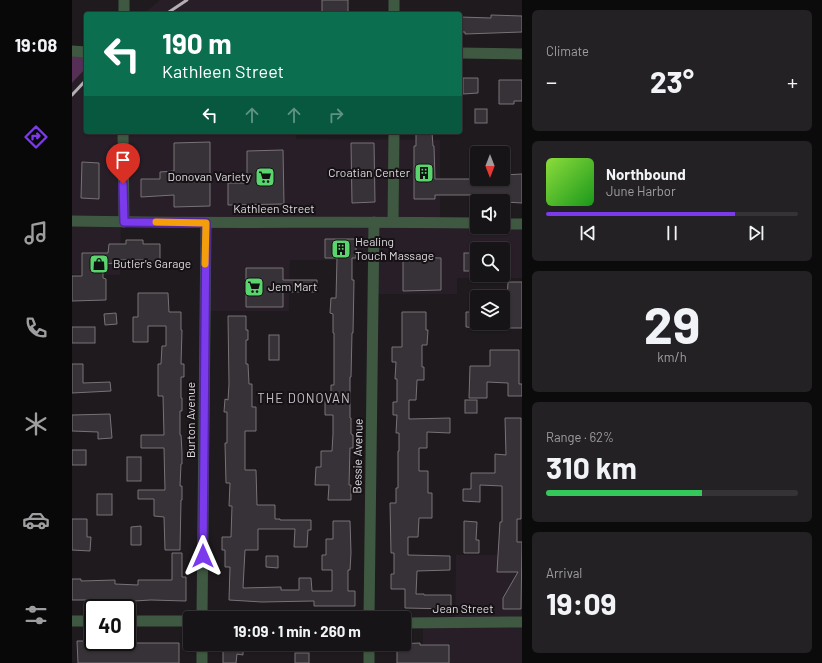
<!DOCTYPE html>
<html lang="en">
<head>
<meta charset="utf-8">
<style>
  :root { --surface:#161416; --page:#232123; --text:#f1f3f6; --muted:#9e9ea1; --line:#353335; --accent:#7c3aed }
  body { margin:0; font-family:Barlow,sans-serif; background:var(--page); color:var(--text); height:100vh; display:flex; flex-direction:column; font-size:15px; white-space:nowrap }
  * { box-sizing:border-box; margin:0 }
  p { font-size:13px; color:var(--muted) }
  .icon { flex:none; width:22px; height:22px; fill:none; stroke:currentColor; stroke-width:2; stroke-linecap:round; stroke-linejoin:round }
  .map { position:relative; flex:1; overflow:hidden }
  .panel { display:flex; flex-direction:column; gap:10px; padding:10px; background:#0c0b0c; width:300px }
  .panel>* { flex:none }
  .guide { position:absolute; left:12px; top:12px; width:378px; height:122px; border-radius:4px; box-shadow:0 1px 3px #0004,0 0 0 1px var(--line); background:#0b6e4f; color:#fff; overflow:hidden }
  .needle { width:26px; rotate:180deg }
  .tools { position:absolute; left:398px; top:146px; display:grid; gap:8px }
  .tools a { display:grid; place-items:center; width:40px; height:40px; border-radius:4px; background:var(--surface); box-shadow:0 1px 3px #0004,0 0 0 1px var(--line); font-size:20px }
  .speed { position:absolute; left:12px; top:599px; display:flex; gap:8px; font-size:20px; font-weight:700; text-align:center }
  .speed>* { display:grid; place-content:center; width:52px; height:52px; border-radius:50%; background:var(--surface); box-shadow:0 1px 3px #0004,0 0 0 1px var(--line); line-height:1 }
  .speed .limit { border:2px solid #111; border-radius:6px; background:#fff; color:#111 }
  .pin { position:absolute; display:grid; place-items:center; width:34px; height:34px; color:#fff; margin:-41px -17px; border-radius:50% 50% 50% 0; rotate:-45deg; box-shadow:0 0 4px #0007 }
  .pin .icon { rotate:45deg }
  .me { position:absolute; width:44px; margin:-22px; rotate:0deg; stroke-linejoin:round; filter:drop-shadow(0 0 3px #0008) }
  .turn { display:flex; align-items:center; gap:14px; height:84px; padding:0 12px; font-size:18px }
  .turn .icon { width:52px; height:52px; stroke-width:2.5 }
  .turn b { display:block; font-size:28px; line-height:34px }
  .lanes { display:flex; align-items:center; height:38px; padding:0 12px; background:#0003; justify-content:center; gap:20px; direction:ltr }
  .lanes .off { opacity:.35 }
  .big { font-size:30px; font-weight:700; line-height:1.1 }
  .panel .tile { flex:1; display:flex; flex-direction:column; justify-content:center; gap:6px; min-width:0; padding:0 14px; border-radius:6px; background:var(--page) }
  .panel .dial { align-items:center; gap:0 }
  .dial b { font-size:52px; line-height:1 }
  .song { display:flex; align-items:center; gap:12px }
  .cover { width:48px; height:48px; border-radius:6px; background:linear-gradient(135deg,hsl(90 70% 55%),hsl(120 70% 35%)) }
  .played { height:4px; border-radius:2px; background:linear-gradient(90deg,var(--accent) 75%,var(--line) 75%) }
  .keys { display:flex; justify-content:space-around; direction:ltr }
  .heat { display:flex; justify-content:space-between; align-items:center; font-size:22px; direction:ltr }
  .charge { height:6px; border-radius:3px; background:linear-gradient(90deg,#34c759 62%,var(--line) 0) }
  .trip { position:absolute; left:111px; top:611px; width:228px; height:40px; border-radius:4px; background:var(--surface); box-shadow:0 1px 3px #0004,0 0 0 1px var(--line); font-weight:700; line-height:40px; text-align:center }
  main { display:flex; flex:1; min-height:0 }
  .dock { display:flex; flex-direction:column; width:72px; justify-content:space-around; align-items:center; background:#090809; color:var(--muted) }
  .dock .icon { width:28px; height:28px }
  .dock .current { color:var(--accent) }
  .dock b { font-size:18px; color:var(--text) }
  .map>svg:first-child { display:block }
</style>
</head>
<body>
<main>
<nav class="dock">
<b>19:08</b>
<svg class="icon current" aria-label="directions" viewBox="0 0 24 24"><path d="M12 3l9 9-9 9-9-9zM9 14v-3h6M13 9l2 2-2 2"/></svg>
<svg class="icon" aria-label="music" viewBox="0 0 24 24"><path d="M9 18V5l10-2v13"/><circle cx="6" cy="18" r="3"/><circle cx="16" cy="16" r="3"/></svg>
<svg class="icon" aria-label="phone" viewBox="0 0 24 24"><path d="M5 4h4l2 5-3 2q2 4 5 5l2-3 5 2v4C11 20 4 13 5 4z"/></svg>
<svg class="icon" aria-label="climate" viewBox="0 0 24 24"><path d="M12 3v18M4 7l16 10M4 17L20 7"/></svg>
<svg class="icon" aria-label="car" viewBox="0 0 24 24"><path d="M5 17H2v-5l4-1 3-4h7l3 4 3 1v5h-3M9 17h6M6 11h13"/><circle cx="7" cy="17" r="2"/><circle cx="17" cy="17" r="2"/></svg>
<svg class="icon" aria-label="filters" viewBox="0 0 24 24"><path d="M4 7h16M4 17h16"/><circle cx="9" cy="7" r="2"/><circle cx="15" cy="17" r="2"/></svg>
</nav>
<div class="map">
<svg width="450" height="663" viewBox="0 0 450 663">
  <rect width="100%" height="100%" fill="#1e1a1e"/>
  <!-- built -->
  <g fill="#271e27" fill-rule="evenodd">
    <polygon points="88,0 276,0 276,14 71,14"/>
    <path d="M 14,68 L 14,132 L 224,132 L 224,139 L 368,140 L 368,222 L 405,227 L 431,227 L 450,223 L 450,278 L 385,278 L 385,294 L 302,294 L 302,260 L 218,260 L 217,311 L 133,311 L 135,222 L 49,221 L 48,275 L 0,274 L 0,83 ZM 405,249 L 431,249 L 431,275 L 405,275 Z"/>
    <polygon points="384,555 450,555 450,663 351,663 351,622 383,621"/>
  </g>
  <!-- green -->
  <polygon fill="#552f55" points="0,50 14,50 14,68 0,83"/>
  <!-- building -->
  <g fill="#373237" stroke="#787277">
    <rect x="250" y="0" width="26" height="14"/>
    <polygon points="419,15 450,16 450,32 393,34 393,32 388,32 388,17 419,18"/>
    <polygon points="391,78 406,78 406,93 391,94"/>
    <polygon points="427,80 450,80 450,101 442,101 442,104 427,104"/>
    <rect x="403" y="109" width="12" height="14"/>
    <polygon points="344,132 360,132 361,146 362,146 363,179 431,179 431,175 450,174 450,203 417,201 417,197 399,197 399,195 363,195 363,199 342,199 342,146 344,146"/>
    <polygon points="138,142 138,206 102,207 102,195 69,197 69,179 88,179 88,172 102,171 102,143"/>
    <polygon points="279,143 302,143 303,202 280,203"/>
    <polygon points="211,150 212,204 156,205 156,183 175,183 175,151"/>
    <polygon points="10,162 27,163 27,199 9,198"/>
    <polygon points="253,239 284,239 284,258 280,258 280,280 282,280 281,333 280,333 279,377 278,377 278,418 279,418 279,434 281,435 281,448 278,448 277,485 279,485 279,500 256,500 257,485 243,485 244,467 249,467 249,451 260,451 261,434 261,415 253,415 253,399 259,399 259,385 262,385 262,333 261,333 261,314 258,313 259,298 264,298 265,258 253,258"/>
    <polygon points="54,240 71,240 71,244 88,244 88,263 76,263 76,260 44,260 44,263 31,264 31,278 34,279 34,300 0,301 0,276 10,276 10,253 36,253 37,244 54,244"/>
    <rect x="392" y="253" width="13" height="18"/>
    <polygon points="331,257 369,258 369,290 331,291"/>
    <polygon points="174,268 211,268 211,280 245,280 245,292 211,292 211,307 174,307"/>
    <polygon points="436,282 450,282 450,328 431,328 431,300 435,300"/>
    <polygon points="66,293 96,293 97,312 109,312 109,330 110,330 109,364 112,364 112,377 109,377 109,398 110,398 110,411 108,411 108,435 109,435 110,452 110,464 109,464 108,486 110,486 110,500 109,500 108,550 93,550 92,517 82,516 82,499 66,499 66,490 93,490 92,448 69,448 69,435 92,435 91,396 86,396 86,364 89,364 90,346 94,346 94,326 76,326 76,342 61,342 61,317 66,317"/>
    <polygon points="330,312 354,312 354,330 356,330 355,345 350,345 350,367 352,367 352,380 345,380 344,400 337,400 337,419 378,418 378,433 355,432 355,448 347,448 347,471 356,471 356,493 360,493 360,518 347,518 346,537 336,537 336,555 378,556 378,570 345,571 344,594 352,594 352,595 379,595 379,609 333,608 333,589 319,589 319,574 322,574 322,553 319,553 318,503 324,503 324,488 326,488 326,451 327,451 327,433 324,433 325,415 321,415 321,402 325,402 325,379 323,379 324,362 320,362 320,347 330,347"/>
    <polygon points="394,312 405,312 405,328 394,327"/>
    <polygon points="44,313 45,324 33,325 32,314"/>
    <polygon points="156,316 174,316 174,330 176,330 176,340 174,340 174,364 176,364 177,384 180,384 180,407 184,407 184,431 173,431 173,470 184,470 185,505 203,505 203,519 208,519 208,520 239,520 239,530 236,530 235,547 222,547 223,529 186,529 186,550 173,550 171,588 209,587 209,590 227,590 227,578 239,578 240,591 260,591 260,570 250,570 250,555 254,555 254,539 261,539 261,521 278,521 279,553 278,570 276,570 276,591 283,591 283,606 242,606 242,601 190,602 157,600 158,567 153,567 153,550 150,550 150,537 159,537 160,506 157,506 158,483 154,483 153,443 155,443 155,412 152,412 153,399 156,400 157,384"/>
    <rect x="0" y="327" width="23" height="16"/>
    <rect x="197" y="335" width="10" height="25"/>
    <polygon points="418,350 447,350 447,384 450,384 450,396 436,396 436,383 415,382 415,398 397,398 398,366 418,366"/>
    <polygon points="0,364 11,364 11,383 38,382 39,391 0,393"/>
    <rect x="393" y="400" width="12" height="13"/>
    <polygon points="38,414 40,438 26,439 26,432 0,431 0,415"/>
    <polygon points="433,418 449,418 449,519 445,519 445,542 450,542 449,609 431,609 431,598 446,572 425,572 428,522 430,522 430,486 408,485 408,502 391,501 391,489 399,489 399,473 423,473 423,454 434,455"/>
    <rect x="0" y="450" width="14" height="15"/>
    <rect x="55" y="457" width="14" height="24"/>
    <rect x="25" y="494" width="15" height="21"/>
    <polygon points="0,519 15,519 15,537 19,537 18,551 0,550"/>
    <polygon points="392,521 405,522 404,540 407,540 407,553 392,553"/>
    <polygon points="69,526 69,545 59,545 59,527"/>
    <polygon points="100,553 110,553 110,577 114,577 114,601 79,600 62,601 62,603 51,603 51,600 0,600 0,579 9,579 9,581 43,580 43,584 66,585 66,580 100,580"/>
    <polygon points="194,556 206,556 206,568 194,567"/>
    <polygon points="5,641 19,641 20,642 41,642 41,643 107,643 107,663 6,663"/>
    <polygon points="348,643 348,645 377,645 377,663 325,663 325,644"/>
    <polygon points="151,644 171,644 171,655 165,654 164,663 151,663"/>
    <rect x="223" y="653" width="14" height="10"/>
  </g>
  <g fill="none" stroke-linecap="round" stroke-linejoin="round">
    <!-- minor -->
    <g stroke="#3f5841" stroke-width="11">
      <polyline points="52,0 52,14"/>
      <polyline points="322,14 322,0"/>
      <polyline points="0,51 14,52"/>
      <polyline points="388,53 450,54"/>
      <polyline points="51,132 52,222"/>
      <polyline points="321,222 322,132"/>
      <polyline points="297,618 302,222"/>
      <polyline points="0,621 21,621"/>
      <polyline points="55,621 118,621"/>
      <polyline points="332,623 450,622"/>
      <polyline points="297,663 297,644"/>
    </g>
    <!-- tertiary -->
    <g stroke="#3f5841" stroke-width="11">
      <path d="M 0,221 C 135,224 270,221 405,223"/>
      <polyline points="431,224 450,224"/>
      <polyline points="130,618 134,223"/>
      <polyline points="130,663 130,644"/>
    </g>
    <!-- rail -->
    <g stroke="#b3afb3" stroke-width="3">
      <polyline points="94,14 115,0"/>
      <polyline points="0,95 14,80"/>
    </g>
  </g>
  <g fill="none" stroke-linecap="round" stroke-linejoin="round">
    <defs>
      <polyline id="route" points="51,184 52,222 134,223 131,556"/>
    </defs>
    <!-- route casing -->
    <use href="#route" stroke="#51269a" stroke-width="10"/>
    <!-- route -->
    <use href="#route" stroke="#7c3aed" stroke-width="7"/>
    <!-- slow -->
    <polyline stroke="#f59e0b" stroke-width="7" points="84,222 134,223 133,264"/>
  </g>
  <!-- icons -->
  <defs>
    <symbol id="building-square" viewBox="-11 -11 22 22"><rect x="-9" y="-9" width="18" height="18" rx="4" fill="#5ad56e" stroke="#151115"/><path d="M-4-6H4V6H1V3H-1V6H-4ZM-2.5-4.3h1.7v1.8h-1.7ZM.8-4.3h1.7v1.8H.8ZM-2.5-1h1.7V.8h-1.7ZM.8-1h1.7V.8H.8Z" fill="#111"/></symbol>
    <symbol id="supermarket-square" viewBox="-11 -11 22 22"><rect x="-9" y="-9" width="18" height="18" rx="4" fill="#5ad56e" stroke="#151115"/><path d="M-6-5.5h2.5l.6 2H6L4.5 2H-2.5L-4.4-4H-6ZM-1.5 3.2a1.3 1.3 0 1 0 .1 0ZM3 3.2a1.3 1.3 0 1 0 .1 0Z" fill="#111"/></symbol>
    <symbol id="shop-square" viewBox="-11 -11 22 22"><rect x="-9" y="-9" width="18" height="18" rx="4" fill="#5ad56e" stroke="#151115"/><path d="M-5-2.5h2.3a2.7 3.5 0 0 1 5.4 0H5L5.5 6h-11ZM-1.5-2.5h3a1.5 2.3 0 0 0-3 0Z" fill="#111"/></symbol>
  </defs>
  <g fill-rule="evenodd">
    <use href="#building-square" x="341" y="162" width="22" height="22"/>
    <use href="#supermarket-square" x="182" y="166" width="22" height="22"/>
    <use href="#building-square" x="258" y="238" width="22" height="22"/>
    <use href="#shop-square" x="16" y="253" width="22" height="22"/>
    <use href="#supermarket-square" x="171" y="276" width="22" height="22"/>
  </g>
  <g text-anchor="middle" stroke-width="4" stroke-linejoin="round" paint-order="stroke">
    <!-- poi labels -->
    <g font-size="12" fill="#dfdbdf" stroke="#151115" text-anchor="start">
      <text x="338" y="177" text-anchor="end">Croatian Center</text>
      <text x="179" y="181" text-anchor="end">Donovan Variety</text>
      <text x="283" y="246">Healing<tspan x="283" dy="14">Touch Massage</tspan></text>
      <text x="41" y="268">Butler's Garage</text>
      <text x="196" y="291">Jem Mart</text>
    </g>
    <!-- street labels -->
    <g font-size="12" fill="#dfdbdf" stroke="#151115">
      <text x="202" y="213">Kathleen Street</text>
      <text transform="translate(119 420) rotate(-90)" y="4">Burton Avenue</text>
      <text transform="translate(286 456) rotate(-89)" y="4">Bessie Avenue</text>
      <text x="391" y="613">Jean Street</text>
    </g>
    <!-- neighbourhood labels -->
    <g font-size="13" letter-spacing="1" fill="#c6c0c6" stroke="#151115">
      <text x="232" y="403">THE DONOVAN</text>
    </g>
  </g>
</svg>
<div class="tools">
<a><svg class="needle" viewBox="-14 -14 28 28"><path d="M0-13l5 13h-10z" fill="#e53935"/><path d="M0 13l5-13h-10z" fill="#9e9ea1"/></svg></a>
<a><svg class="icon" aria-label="sound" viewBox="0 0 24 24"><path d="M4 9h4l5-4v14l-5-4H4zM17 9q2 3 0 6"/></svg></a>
<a><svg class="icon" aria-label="search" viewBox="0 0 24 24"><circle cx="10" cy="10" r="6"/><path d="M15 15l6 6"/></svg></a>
<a><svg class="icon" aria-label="layers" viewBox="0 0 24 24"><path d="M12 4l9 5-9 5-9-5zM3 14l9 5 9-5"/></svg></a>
</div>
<div class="speed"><div class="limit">40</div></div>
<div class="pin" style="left:51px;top:184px;background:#d93025"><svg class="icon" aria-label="arrive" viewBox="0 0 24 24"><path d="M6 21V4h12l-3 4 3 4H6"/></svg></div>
<svg class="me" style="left:131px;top:556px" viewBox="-20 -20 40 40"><path d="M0-17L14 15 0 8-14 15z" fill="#7c3aed" stroke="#fff" stroke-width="4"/></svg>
<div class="trip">19:09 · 1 min · 260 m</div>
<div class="guide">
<div class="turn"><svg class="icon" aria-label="left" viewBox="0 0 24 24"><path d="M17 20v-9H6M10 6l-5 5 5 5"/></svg><div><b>190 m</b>Kathleen Street</div></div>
<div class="lanes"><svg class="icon" aria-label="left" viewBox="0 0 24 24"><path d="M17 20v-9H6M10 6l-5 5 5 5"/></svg><svg class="icon off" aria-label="ahead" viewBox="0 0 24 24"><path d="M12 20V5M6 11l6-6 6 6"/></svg><svg class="icon off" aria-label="ahead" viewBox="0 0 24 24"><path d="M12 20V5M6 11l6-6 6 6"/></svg><svg class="icon off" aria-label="right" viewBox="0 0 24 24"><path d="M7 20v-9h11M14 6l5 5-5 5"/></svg></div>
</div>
</div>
<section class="panel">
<div class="tile"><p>Climate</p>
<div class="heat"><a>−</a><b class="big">23°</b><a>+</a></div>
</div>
<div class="tile">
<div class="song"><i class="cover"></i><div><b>Northbound</b><p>June Harbor</p></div></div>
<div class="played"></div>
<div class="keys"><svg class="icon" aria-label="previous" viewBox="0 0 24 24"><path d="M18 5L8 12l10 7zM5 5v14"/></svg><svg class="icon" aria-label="pause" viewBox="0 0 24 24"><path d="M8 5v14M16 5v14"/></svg><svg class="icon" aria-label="next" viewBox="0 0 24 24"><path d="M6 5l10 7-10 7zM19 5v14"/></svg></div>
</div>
<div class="tile dial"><b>29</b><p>km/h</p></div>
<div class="tile"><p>Range · 62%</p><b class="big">310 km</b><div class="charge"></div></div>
<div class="tile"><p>Arrival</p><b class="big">19:09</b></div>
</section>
</main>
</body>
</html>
